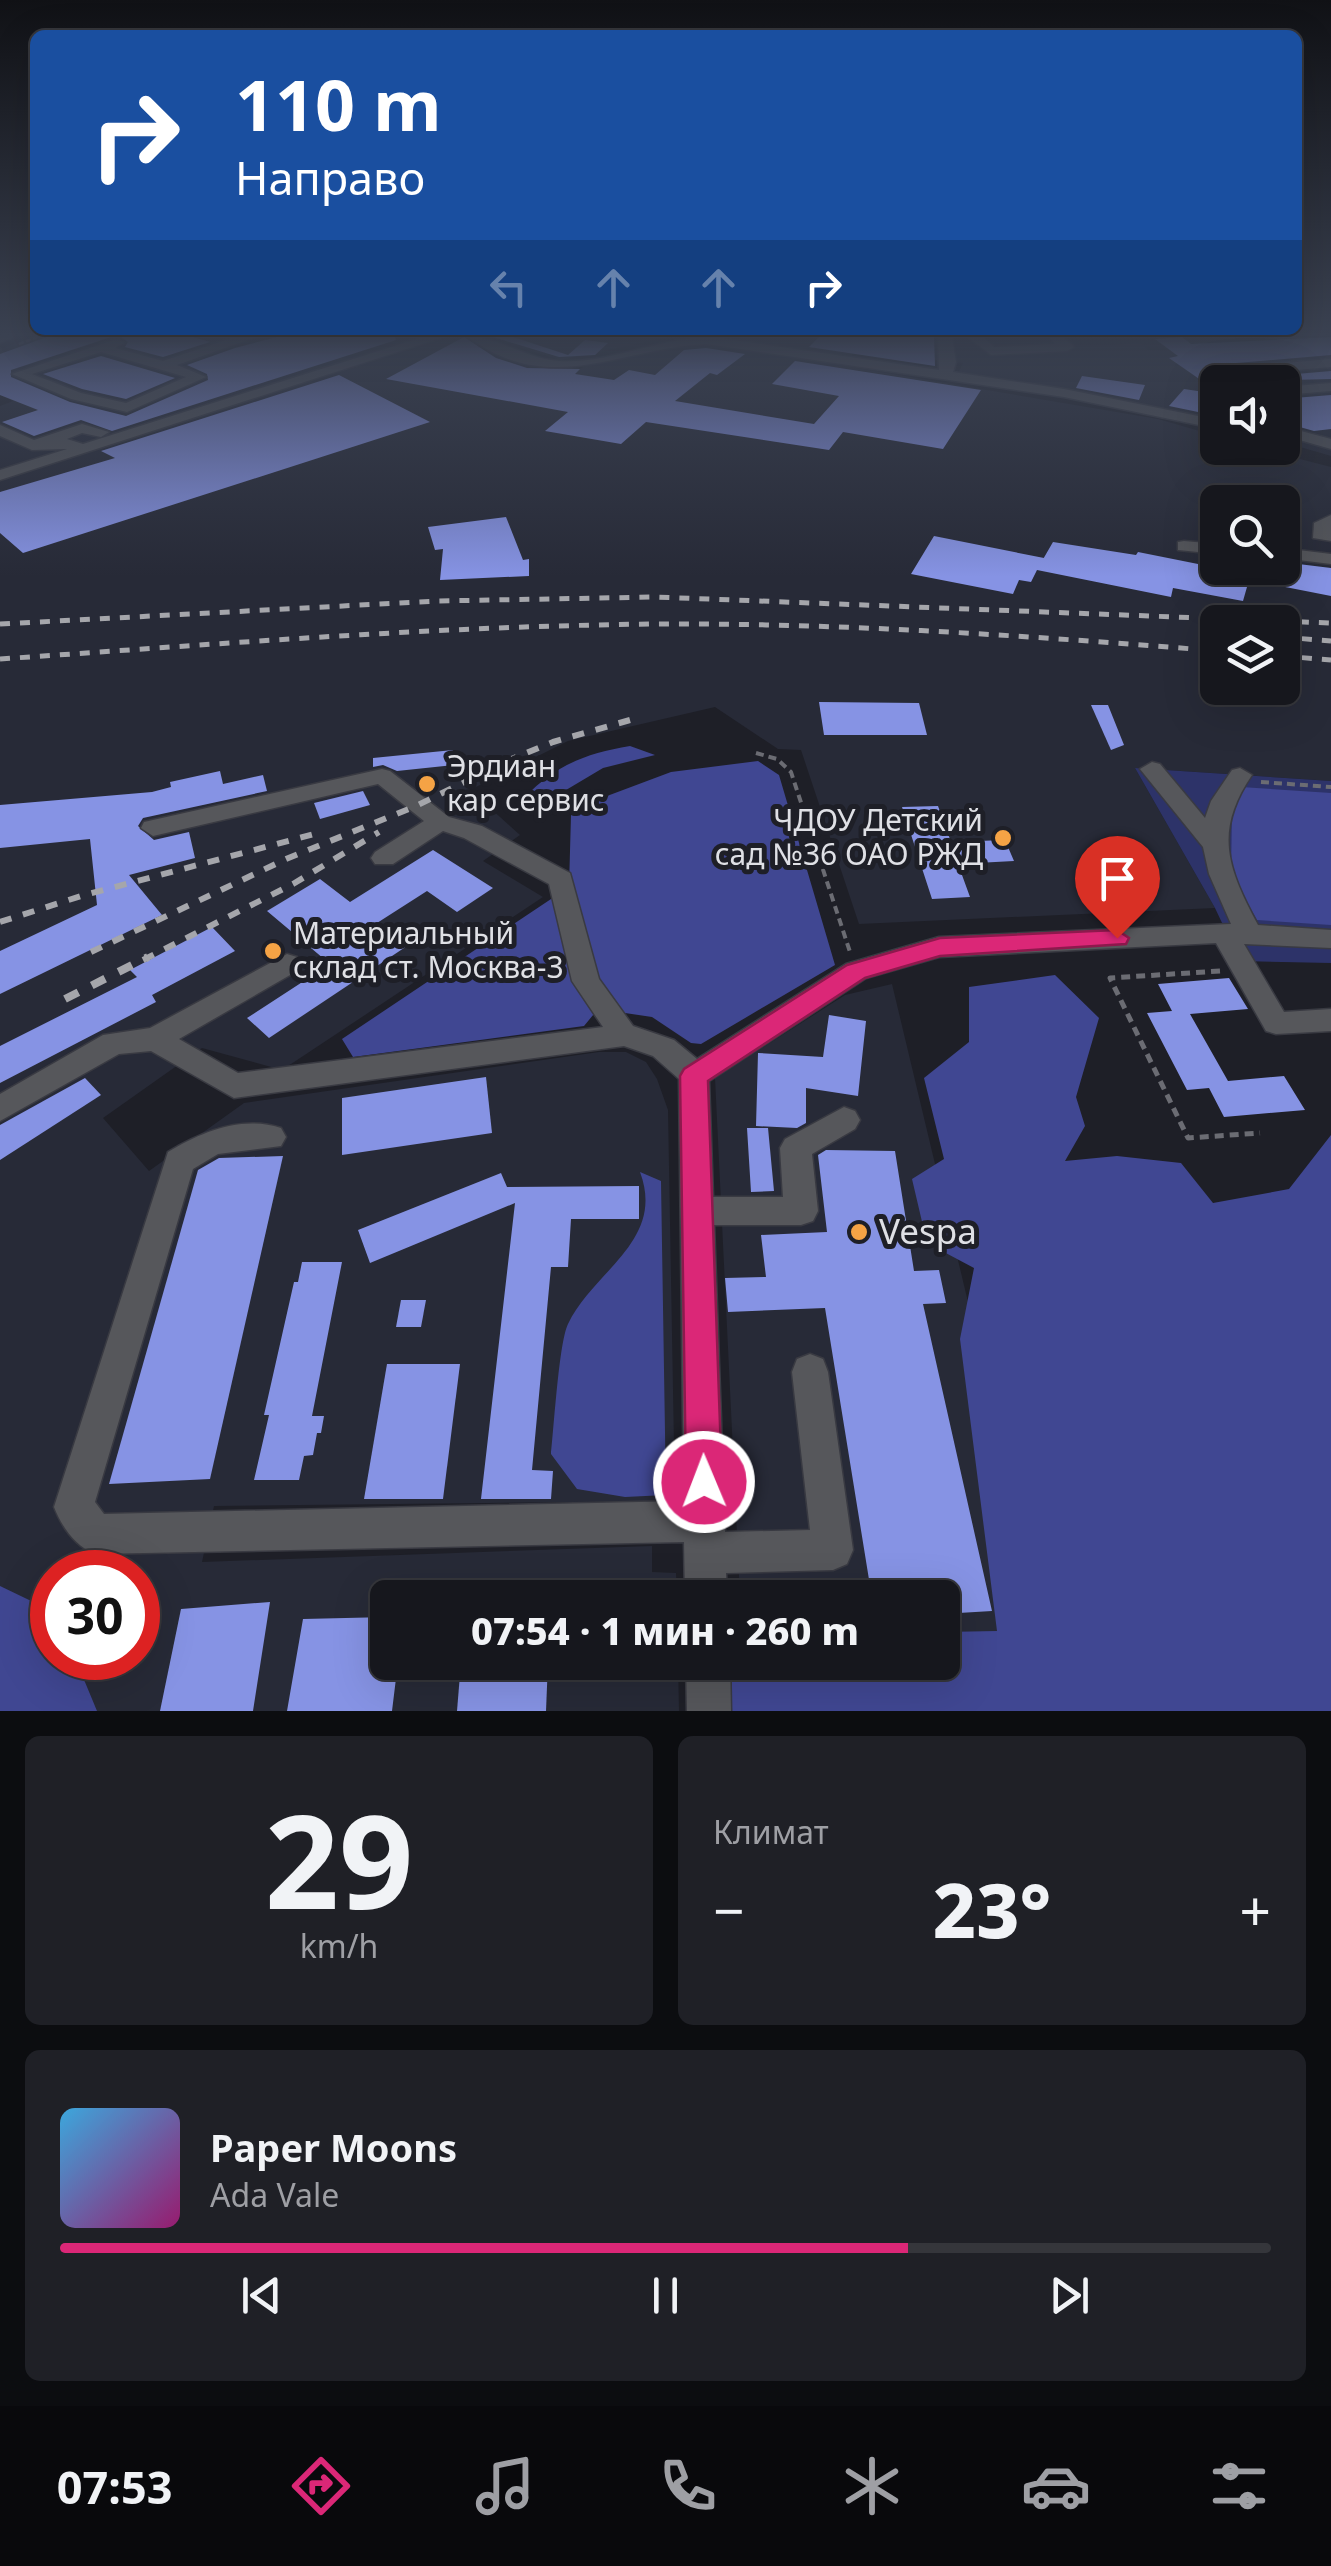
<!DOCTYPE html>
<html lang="ru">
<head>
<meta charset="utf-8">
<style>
  :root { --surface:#16171d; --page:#1f2026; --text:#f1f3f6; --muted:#9e9fa4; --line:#35363b; --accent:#db2777 }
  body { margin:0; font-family:"Noto Sans",sans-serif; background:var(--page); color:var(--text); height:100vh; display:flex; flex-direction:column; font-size:38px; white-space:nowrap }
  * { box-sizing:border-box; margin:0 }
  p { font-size:32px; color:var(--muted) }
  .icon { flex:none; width:55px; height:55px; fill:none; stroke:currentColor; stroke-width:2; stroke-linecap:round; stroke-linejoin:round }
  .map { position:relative; height:1711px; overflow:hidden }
  .drawer { display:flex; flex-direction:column; gap:25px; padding:25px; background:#0c0d10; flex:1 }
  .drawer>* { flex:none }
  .banner { position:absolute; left:30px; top:30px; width:1272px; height:305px; border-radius:15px; box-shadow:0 10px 40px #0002,0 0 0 2px var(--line); background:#1a4fa0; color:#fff; overflow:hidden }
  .buttons { position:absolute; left:1200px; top:365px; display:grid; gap:20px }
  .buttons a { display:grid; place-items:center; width:100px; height:100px; border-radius:15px; background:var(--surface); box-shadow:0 10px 40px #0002,0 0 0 2px var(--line); font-size:50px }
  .speed { position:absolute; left:30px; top:1550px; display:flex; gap:20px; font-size:50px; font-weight:700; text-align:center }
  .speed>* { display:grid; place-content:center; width:130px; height:130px; border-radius:50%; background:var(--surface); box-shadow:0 10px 40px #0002,0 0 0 2px var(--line); line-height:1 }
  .speed .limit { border:15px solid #d22; background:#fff; color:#111 }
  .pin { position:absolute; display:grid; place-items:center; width:85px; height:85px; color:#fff; margin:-102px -42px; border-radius:50% 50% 50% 0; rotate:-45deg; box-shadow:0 0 10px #0007 }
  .pin .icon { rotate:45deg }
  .me { position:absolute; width:110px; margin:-55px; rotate:359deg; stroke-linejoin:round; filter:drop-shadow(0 0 8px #0008) }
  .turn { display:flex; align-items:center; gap:35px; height:210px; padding:0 40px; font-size:45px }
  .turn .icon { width:130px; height:130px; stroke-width:2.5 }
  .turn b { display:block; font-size:70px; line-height:85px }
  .lanes { display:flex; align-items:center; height:95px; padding:0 40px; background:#0003; justify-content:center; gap:50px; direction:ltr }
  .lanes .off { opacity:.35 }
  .big { font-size:75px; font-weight:800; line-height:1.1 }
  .drawer .widget { flex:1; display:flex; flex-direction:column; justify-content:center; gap:15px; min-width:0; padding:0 35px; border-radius:15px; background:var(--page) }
  .drawer .dial { align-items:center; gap:0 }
  .dial b { font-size:130px; line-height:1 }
  .song { display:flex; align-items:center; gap:30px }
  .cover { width:120px; height:120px; border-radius:15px; background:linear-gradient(135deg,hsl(200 70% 55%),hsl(320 70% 35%)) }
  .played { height:10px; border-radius:5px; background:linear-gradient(90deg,var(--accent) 70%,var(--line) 70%) }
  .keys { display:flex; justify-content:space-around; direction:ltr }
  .heat { display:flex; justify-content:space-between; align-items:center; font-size:55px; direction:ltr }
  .drawer .tiles { flex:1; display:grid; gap:25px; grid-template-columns:1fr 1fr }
  .widget:last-child { grid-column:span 2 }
  .trip { position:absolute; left:370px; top:1580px; width:590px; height:100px; border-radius:15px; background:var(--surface); box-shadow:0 10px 40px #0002,0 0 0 2px var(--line); font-weight:800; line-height:100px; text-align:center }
  .tabs { display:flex; height:160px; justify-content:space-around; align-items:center; background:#09090c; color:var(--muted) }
  .tabs .icon { width:70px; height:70px }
  .tabs .active { color:var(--accent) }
  .tabs b { font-size:45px; color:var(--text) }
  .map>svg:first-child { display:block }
</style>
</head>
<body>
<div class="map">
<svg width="1331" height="1711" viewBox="0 0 1331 1711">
  <rect width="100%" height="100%" fill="#1e1f27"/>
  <!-- built -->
  <g fill="#272a37" fill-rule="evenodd">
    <polygon points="33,337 419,337 83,448 0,472 0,406 13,401 0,395 0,349"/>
    <polygon points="486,337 668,337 561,360"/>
    <polygon points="717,337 1070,337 1076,347 1141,343 1148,350 1167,350 1155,339 1331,337 1331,456 1283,442 1282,382 1218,382 1217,419 958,374 963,363 852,351 852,356"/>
    <path d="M 448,338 L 523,362 L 521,364 L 574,372 L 587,365 L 672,345 L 709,343 L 1158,419 L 1217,436 L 1218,448 L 1257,448 L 1331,467 L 1331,781 L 1135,768 L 1215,908 L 859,924 L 801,750 L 778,749 L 715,707 L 568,741 L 470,790 L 520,835 L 483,861 L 543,897 L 282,1070 L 202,1048 L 103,1118 L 149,1171 L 244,1103 L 599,1052 L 626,1052 L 646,1062 L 657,1079 L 668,1110 L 675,1501 L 214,1506 L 202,1562 L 652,1546 L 652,1572 L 676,1573 L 677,1597 L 388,1598 L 388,1662 L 678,1663 L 679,1711 L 0,1711 L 0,479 ZM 1218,502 L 1282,502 L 1282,568 L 1218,568 ZM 1218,622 L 1282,622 L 1282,688 L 1218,688 ZM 52,1572 L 138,1572 L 138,1658 L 52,1658 Z"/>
    <polygon points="892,984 968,1302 1331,1711 943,1658 942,1598 740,1597 715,1078 845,995"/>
  </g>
  <!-- green -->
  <polygon fill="#2d3369" points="1135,768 1331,781 1331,963 1240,961 1215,908"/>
  <!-- forest -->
  <g fill="#404792">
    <path d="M 630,746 L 655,755 L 603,768 L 561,793 L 541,810 L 525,810 L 525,797 C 556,765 587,753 630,746 Z"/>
    <polygon points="758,761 779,775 835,965 701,1044 691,1043 652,1017 598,1009 584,1026 353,1057 342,1039 569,887 571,815 575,808 671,772"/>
    <polygon points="1241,787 1331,793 1331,925 1257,920 1231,874 1232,810"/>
    <polygon points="1055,975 1099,1018 1076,1097 1085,1126 1065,1161 1117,1156 1181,1163 1213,1203 1289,1189 1331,1135 1331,1711 732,1711 731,1663 942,1662 943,1632 997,1631 960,1339 974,1268 927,1243 912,1179 944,1159 924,1078 969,1042 969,987"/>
    <path d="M 640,1172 L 661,1181 L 666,1495 L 625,1497 L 577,1489 L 551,1454 C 554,1428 559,1342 568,1324 C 593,1271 666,1241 640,1172 Z"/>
    <polygon points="0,1586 52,1611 52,1658 75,1658 97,1711 0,1711"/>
  </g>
  <!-- building -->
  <g fill="#8693e4">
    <polygon points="47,337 111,337 11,370 11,377 70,402 126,416 208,380 207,374 187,365 235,348 277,337 395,337 396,340 112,431 81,420 34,436 2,422 38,410 0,395 0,354"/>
    <polygon points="121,337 193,337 210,342 163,357 125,347 128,342"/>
    <polygon points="464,337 496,358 527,368 580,369 575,374 614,380 629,370 655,375 684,350 706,348 745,354 717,375 710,373 675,401 814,424 839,396 772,384 795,361 981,390 943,449 843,432 829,450 646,422 621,444 545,431 568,412 386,379"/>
    <polygon points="493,337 513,337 568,355 585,340 608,343 595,355 559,357"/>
    <polygon points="819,337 934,337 935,366 809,347"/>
    <polygon points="1182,337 1191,344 1331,337 1331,355 1212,365 1201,372 1212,381 1331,371 1331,379 1218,382 1218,392 1169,358 1178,356 1155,339"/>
    <polygon points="101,356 175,378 126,399 82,389 43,374"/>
    <polygon points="339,375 430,422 23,553 0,533 0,492 115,458 101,451"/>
    <polygon points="1082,376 1145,385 1139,400 1076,388"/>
    <polygon points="1184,389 1218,394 1218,397 1203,413 1169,406"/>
    <polygon points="1331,395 1331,429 1314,431 1282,422 1282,399"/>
    <polygon points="506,517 523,560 529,559 529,576 440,580 443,549 435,550 428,527"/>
    <polygon points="934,536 1044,558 1042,561 1053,542 1136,555 1138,552 1218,568 1282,568 1282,562 1331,568 1331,596 1249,580 1243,601 1173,588 1171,597 1037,570 1031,582 1019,580 1013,594 911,574"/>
    <polygon points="819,702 919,703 927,735 824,735"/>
    <polygon points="1091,705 1108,705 1124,745 1111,750"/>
    <polygon points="453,750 454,765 397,771 383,765 373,767 373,758"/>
    <polygon points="220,771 223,784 263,775 267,791 143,818 138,826 154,840 189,832 195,858 129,875 162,915 0,994 0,951 97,905 90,839 0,848 0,805 152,792 171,787 170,782"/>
    <polygon points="363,791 370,805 320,819 314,803"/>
    <polygon points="938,806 951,842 1005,840 1014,861 958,864 970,897 932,899 902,807"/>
    <polygon points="433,850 493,888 457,912 427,891 377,923 407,946 269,1038 247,1018 330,964 267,911 320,879 350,902"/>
    <polygon points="212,927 235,951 152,995 156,1002 0,1083 0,1046 137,977 130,970"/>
    <polygon points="1229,978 1248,1009 1190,1014 1228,1081 1284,1076 1305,1110 1224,1117 1209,1088 1187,1090 1147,1013 1172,1011 1158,984"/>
    <polygon points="829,1015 866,1021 858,1096 806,1088 806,1123 797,1128 756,1126 758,1053 823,1057"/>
    <polygon points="486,1077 492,1133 342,1155 342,1098"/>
    <polygon points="85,1078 101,1095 0,1160 0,1125"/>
    <polygon points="747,1128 768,1128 774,1191 751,1192"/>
    <polygon points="826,1150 895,1151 914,1271 939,1270 946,1303 923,1304 992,1611 942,1614 942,1598 872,1598 825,1308 728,1312 725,1278 766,1277 761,1235 827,1232 818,1155"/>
    <polygon points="283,1156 210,1479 109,1484 198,1170 219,1158"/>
    <polygon points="501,1173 507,1187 639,1186 639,1219 571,1219 568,1267 551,1267 532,1470 553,1471 551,1499 481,1499 515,1203 370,1263 358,1230"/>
    <polygon points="302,1262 342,1262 312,1416 324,1416 321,1433 317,1433 313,1455 304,1456 299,1480 254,1480 269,1415 264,1415 294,1282 298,1282"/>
    <polygon points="401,1300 426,1300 421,1327 396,1327"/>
    <polygon points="387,1364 460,1364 443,1499 364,1499"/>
    <polygon points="270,1602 253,1711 160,1711 181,1609"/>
    <polygon points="388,1617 388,1662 398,1662 392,1711 287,1711 303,1619"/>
    <polygon points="461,1662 548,1662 546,1711 457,1711"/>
  </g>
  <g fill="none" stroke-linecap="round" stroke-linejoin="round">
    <defs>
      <g id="minor">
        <polygon points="0,337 13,337 0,343"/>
        <path d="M 235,337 L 256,337 L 177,365 L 206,377 L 127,412 L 71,399 L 12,374 L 117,339 L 124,343 L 115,348 L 163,361 ZM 101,352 L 186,377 L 126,403 L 81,393 L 32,374 Z"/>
        <polygon points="423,337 444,337 0,480 0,470 67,449 32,450 0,436 0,425 34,440 82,424 109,432 101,437 82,433 67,439 83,444"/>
        <path d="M 468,337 C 500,337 526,359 559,361 C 611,364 660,337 713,337 L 939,370 L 938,337 L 952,337 L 956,362 L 953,372 L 1064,389 L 1218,420 L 1218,429 L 1064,397 L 706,344 C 620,348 550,398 468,337 Z"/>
        <polygon points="968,337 983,337 994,347 1055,344 1049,337 1064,337 1074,347 1067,351 991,355"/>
        <polygon points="1331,359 1331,367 1212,377 1205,373 1212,369"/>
        <polygon points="1331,383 1331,391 1282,395 1282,387"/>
        <polygon points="1282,426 1331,439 1331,449 1282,435"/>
        <polygon points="1331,515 1331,541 1313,538 1314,523"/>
        <polygon points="1184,541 1218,544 1218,554 1178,550 1178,542"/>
        <polygon points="1282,548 1331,554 1331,564 1282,558"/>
        <path d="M 1152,762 L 1160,764 L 1205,818 L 1211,801 L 1232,770 L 1240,768 L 1252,775 C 1213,832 1228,869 1258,925 L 1331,930 L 1331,948 L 1244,944 L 1284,1012 L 1331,1009 L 1331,1031 L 1276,1034 L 1266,1031 L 1216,943 L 939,957 L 866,978 L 709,1081 L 713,1197 L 783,1197 L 780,1148 L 785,1139 L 844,1107 L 855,1111 L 860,1120 L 855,1129 L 812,1154 L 818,1211 L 813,1221 L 801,1225 L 714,1225 L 725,1532 L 810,1530 L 792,1372 L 797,1359 L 810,1354 L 823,1359 L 828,1372 L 853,1550 L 847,1564 L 833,1570 L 726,1573 L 727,1598 L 685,1598 L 684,1542 L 95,1554 C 75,1546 62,1527 54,1507 L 168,1152 C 201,1132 242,1115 281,1128 L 286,1137 L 281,1146 L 218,1154 L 193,1169 L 95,1502 L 104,1514 L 684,1501 L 679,1079 L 653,1056 L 624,1046 L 234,1098 L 151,1051 L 119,1054 L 0,1121 L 0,1094 L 103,1035 L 150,1028 L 287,954 L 297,957 L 301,964 L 297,971 L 179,1039 L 238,1073 L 603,1027 L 572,981 L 549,884 L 464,838 L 443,831 L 393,864 L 375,864 L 371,858 L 375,852 L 424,821 L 378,784 L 153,836 L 141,828 L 144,822 L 382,769 L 390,771 L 449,817 L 482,826 L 570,873 L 599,979 L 633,1026 L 674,1040 L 697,1059 L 846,964 L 939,937 L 1231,924 L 1209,874 L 1203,847 L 1140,769 Z"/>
        <polygon points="686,1662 730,1662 731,1711 687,1711"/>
      </g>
    </defs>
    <!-- minor casing -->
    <use href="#minor" stroke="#393a42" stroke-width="3"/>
    <!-- path-far2 -->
    <polyline stroke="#6b6c73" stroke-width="2.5" stroke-dasharray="5 2.5" stroke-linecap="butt" points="19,344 37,337"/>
    <!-- path-far1 -->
    <g stroke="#6b6c73" stroke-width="4" stroke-dasharray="8 5" stroke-linecap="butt">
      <polyline points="756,753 777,759 791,772 850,952"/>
      <polyline points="1261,782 1331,787"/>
    </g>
    <!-- path -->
    <polyline stroke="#6b6c73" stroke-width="5" stroke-dasharray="9 6" stroke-linecap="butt" points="1220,971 1110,978 1188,1138 1260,1133"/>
    <!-- minor -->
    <use href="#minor" fill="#56575b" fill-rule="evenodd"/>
    <!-- rail-far2 -->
    <g stroke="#a5a6ab" stroke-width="5" stroke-dasharray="10 10" stroke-linecap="butt">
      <polyline points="0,624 437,601 656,597 1331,623"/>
      <polyline points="1282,637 1331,641"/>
      <polyline points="1282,656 1331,660"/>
      <path d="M 0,659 C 219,644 438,626 658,624 C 845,623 1032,636 1218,651"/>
    </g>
    <!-- rail-far1 -->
    <g stroke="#a5a6ab" stroke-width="6" stroke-dasharray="12 12" stroke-linecap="butt">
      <polyline points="0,922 81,896 318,833"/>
      <polyline points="91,952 286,859 416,806 509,760 553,742 630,720"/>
      <polyline points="143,960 293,884 379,832"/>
    </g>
    <!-- rail -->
    <polyline stroke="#a5a6ab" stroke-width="8" stroke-dasharray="15 15" stroke-linecap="butt" points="65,999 148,957"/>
  </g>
  <!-- sky -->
  <linearGradient id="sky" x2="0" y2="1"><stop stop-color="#101115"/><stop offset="0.58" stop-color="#3b4252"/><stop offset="1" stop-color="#3b4252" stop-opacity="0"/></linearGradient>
  <rect width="1331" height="577" fill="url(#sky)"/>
  <!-- route -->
  <polygon fill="#db2777" stroke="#8e194d" stroke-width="2.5" points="1117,930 1129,938 1126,944 940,956 865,978 708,1081 722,1482 716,1495 704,1500 691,1495 686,1482 680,1076 684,1069 847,965 940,938"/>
  <!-- markers -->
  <g fill="#f5a345" stroke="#1e1f27" stroke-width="4">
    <circle cx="427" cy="784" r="10"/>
    <circle cx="1003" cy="838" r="10"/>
    <circle cx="273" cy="951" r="10"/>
    <circle cx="859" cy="1232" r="10"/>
  </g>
  <g text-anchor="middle" stroke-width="10" stroke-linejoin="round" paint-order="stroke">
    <!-- poi labels -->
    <g font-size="30" fill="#dfe0e5" stroke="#1e1f27" text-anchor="start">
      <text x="447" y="777">Эрдиан<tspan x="447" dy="34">кар сервис</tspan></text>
      <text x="983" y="831" text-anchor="end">ЧДОУ Детский<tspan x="983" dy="34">сад №36 ОАО РЖД</tspan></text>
      <text x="293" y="944">Материальный<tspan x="293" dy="34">склад ст. Москва-3</tspan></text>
    </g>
    <!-- near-poi labels -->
    <g font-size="35" fill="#dfe0e5" stroke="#1e1f27" text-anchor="start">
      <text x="879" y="1244">Vespa</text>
    </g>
  </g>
</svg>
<div class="buttons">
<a><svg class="icon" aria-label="sound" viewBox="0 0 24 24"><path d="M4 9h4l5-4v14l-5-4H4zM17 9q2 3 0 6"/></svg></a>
<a><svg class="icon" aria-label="search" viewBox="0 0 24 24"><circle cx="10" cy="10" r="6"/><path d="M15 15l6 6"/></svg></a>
<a><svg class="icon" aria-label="layers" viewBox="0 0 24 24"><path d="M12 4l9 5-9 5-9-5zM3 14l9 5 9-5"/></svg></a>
</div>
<div class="speed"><div class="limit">30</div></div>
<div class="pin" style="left:1117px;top:938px;background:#d93025"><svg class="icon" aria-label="arrive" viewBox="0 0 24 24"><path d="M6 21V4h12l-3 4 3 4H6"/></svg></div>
<svg class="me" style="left:704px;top:1482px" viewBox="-20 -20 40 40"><circle r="17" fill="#db2777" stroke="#fff" stroke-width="3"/><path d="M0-11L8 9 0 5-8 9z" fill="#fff"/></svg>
<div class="trip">07:54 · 1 мин · 260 m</div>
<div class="banner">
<div class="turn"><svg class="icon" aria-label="right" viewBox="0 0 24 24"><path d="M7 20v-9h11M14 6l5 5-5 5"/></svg><div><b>110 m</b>Направо</div></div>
<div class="lanes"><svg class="icon off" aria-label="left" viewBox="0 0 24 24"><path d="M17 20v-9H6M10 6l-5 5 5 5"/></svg><svg class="icon off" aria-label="ahead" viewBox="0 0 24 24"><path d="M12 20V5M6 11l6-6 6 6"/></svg><svg class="icon off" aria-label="ahead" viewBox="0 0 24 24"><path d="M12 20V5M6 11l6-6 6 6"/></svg><svg class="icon" aria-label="right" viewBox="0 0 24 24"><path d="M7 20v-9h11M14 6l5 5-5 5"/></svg></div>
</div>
</div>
<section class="drawer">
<div class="tiles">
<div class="widget dial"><b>29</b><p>km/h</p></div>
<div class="widget"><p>Климат</p>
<div class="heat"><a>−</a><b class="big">23°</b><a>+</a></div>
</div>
<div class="widget">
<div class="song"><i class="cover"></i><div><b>Paper Moons</b><p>Ada Vale</p></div></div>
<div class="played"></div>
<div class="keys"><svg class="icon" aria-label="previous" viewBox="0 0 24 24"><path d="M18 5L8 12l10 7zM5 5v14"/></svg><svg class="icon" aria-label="pause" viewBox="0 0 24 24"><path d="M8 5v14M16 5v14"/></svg><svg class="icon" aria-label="next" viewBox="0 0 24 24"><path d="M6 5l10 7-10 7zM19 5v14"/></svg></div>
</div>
</div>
</section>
<nav class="tabs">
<b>07:53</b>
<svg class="icon active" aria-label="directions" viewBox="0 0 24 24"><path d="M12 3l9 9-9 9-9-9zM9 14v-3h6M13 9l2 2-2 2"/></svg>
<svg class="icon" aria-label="music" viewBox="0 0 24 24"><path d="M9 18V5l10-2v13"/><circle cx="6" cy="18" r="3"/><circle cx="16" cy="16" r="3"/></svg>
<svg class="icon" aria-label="phone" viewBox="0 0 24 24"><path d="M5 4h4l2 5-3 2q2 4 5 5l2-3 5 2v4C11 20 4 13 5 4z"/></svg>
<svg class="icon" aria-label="climate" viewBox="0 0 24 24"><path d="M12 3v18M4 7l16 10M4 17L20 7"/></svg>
<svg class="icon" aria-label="car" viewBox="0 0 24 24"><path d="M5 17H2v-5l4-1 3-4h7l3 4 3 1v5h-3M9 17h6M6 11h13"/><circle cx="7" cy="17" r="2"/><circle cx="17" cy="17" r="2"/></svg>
<svg class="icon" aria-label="filters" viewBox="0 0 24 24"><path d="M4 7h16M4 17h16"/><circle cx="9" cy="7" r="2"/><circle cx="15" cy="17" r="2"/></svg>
</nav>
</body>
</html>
